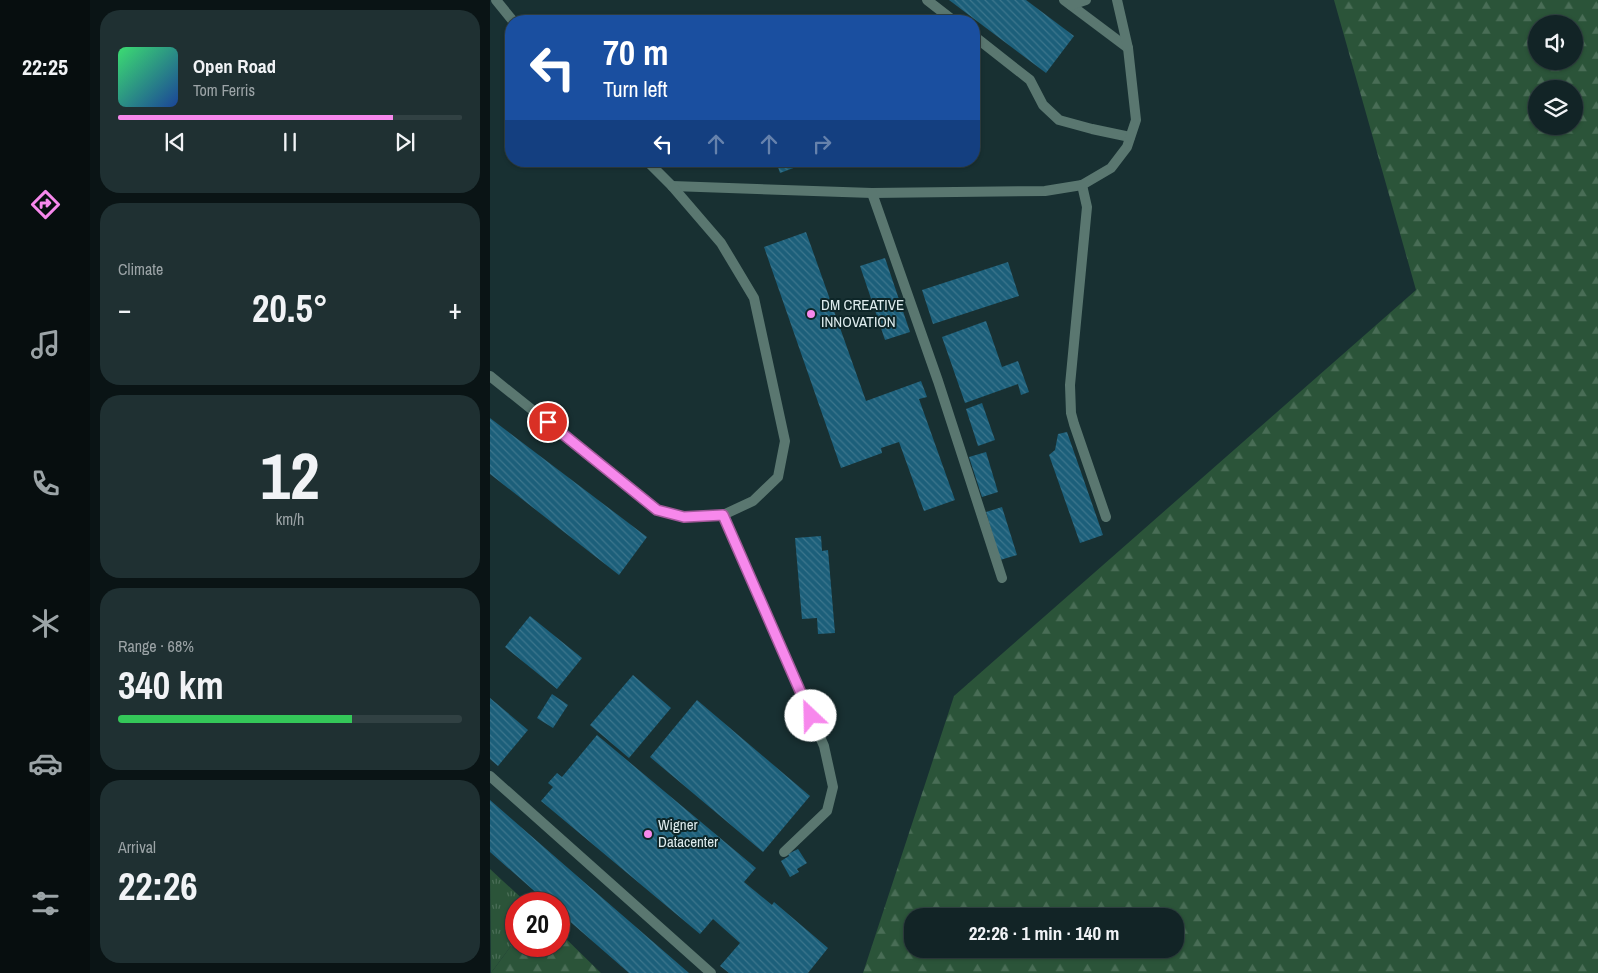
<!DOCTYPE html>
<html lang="en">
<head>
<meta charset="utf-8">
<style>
  :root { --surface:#122426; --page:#1f3032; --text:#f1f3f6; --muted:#9ca4a7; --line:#314143; --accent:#f788ec }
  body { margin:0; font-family:"Archivo Narrow",sans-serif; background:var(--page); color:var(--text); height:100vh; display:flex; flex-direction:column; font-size:19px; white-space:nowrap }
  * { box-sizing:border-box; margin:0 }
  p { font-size:16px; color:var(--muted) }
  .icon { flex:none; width:28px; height:28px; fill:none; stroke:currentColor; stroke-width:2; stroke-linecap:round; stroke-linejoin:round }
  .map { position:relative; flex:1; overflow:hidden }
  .sheet { display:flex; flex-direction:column; gap:10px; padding:10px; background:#0a1415; width:400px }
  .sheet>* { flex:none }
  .top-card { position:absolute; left:15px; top:15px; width:475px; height:152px; border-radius:20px; box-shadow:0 1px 4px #0004,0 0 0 1px var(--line); background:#1a4fa0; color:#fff; overflow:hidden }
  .buttons { position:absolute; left:1038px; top:15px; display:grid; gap:10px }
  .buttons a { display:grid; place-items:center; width:55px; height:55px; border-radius:50%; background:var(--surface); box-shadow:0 1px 4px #0004,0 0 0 1px var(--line); font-size:25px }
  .speed { position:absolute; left:15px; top:892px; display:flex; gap:10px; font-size:25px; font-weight:700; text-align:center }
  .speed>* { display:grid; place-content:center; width:65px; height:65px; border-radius:50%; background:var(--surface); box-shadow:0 1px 4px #0004,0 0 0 1px var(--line); line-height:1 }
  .speed .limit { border:8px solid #d22; background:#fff; color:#111 }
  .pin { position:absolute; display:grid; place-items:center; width:42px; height:42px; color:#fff; margin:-21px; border:2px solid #fff; border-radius:50%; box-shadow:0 1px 5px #0007 }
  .me { position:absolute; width:55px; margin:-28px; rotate:336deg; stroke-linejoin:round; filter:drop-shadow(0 0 4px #0008) }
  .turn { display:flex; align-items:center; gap:18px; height:105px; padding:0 15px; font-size:22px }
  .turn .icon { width:65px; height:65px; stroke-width:2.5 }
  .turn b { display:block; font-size:35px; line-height:42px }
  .lanes { display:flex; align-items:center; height:48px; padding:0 15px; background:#0003; justify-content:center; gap:25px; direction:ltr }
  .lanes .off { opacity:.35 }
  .big { font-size:38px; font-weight:700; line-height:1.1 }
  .sheet .card { flex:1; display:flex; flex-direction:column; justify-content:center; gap:8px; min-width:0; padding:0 18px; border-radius:20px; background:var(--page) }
  .sheet .dial { align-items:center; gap:0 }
  .dial b { font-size:65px; line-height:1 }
  .song { display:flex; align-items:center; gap:15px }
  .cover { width:60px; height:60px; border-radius:8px; background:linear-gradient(135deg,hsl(140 70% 55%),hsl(220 70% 35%)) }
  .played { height:5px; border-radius:2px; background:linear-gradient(90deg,var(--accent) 80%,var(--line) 80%) }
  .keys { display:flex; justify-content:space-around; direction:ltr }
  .heat { display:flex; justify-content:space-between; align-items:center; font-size:28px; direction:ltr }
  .charge { height:8px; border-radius:4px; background:linear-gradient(90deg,#34c759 68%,var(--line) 0) }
  .trip { position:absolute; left:414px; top:908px; width:280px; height:50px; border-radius:20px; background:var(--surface); box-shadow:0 1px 4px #0004,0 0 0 1px var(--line); font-weight:700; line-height:50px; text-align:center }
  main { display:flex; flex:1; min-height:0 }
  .tabs { display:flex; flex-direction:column; width:90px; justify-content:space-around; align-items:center; background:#070e0f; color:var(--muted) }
  .tabs .icon { width:35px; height:35px }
  .tabs .selected { color:var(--accent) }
  .tabs b { font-size:22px; color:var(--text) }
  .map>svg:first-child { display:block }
</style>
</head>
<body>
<main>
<nav class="tabs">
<b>22:25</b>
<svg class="icon selected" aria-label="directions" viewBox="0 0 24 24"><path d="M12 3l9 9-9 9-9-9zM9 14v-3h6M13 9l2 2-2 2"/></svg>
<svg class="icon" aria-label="music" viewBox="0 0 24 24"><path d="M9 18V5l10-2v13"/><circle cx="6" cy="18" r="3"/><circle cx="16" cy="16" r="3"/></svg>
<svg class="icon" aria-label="phone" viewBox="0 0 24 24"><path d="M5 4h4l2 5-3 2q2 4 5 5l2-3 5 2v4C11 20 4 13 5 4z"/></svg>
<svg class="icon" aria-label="climate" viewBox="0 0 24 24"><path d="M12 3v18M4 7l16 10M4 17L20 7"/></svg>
<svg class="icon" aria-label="car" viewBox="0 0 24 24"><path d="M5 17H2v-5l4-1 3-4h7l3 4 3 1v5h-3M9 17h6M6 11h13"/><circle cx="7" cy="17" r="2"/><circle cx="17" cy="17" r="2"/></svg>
<svg class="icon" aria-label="filters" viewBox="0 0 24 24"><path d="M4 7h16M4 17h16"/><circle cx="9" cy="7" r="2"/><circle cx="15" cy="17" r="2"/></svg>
</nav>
<section class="sheet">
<div class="card">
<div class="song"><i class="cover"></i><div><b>Open Road</b><p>Tom Ferris</p></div></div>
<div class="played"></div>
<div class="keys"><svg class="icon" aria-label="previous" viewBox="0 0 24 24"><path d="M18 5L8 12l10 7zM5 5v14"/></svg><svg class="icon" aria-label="pause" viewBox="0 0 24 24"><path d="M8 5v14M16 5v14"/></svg><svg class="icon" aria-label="next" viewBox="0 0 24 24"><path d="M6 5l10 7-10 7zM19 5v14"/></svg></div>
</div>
<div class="card"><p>Climate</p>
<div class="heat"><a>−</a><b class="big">20.5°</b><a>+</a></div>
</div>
<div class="card dial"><b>12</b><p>km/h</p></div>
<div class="card"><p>Range · 68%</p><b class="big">340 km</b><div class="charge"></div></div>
<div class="card"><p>Arrival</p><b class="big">22:26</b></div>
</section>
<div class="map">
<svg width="1108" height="973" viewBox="0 0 1108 973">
  <defs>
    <pattern id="forest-firs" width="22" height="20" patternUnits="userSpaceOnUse" patternTransform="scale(1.25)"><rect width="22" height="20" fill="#2b5439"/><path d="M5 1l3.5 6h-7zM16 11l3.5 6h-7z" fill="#496d56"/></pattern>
    <pattern id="park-tufts" width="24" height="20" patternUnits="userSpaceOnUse" patternTransform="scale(1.25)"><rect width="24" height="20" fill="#2b5439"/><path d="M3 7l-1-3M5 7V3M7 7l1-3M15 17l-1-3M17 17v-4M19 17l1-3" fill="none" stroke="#496d56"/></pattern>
    <pattern id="building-back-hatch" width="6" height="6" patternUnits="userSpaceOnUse" patternTransform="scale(1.25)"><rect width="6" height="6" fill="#1c5f7a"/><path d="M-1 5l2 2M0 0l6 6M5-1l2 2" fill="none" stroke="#3d768d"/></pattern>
  </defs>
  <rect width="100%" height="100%" fill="#183032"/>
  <!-- forest -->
  <g fill="url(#forest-firs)" fill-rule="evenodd">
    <path d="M 844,0 L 1108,0 L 1108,973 L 373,973 L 464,696 L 926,290 ZM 1046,24 L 1084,24 L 1084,61 L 1046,61 ZM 1046,89 L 1084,89 L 1084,126 L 1046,126 ZM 422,916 L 685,916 L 685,949 L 422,949 Z"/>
    <polygon points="69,932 111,973 1,973 26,939 26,946 69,946"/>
  </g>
  <!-- park -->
  <polygon fill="url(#park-tufts)" points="0,869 38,904 26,904 26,939 1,973"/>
  <!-- building -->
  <g fill="url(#building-back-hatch)">
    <polygon points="459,0 536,0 584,36 556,73"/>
    <polygon points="286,161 322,161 290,173"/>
    <polygon points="316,232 376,401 431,381 437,397 429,399 465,500 434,511 409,442 391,448 392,453 351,468 274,247"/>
    <polygon points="395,258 420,332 395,340 370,266"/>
    <polygon points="518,262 529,296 443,324 432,290"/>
    <polygon points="496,321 512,367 528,361 539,392 531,395 528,384 475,403 452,337"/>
    <polygon points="492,403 505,440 488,446 476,409"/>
    <polygon points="0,418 157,537 129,575 0,474"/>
    <polygon points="577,432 613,535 590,543 559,455 565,450 568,434"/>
    <polygon points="496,452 508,492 492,497 479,457"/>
    <polygon points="512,507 527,555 510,560 496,512"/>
    <polygon points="331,536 332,551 338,550 345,633 328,634 327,618 312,619 305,538"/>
    <polygon points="40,616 92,658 67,689 15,647"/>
    <polygon points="143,675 181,708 139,758 100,725"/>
    <polygon points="62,694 78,705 63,728 47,718"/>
    <polygon points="0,698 38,730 8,766 0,759"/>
    <polygon points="207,700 320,796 273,852 160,757"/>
    <polygon points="107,735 266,868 254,882 282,905 284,902 338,948 318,973 239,973 230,966 250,943 223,919 210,934 51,801 63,787 58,783 67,773 72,777"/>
    <polygon points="0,800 94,882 199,973 139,973 69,912 69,904 59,904 0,852"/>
    <polygon points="308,849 317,863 307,869 309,872 300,877 291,861 299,856 298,854"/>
  </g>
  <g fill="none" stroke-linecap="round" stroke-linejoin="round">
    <!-- service -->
    <g stroke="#5a7770" stroke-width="10">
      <polyline points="6,0 23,21"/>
      <polyline points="437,0 464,21"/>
      <polyline points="574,0 638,48"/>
      <polyline points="581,5 596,0"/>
      <polyline points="484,36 540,80 553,105 569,120 602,129 640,137"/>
      <polyline points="592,185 597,207 580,385 581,413 584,424 616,517"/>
      <polyline points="182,186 382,193 555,191 592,185 621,168 637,147 646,120 638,48 627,0"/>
      <polyline points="382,193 448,381 512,578"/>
      <polyline points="0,376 167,510 194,517 233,515 263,501 288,477 295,441 264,298 231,243 182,186 157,161"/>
      <polyline points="233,515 334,746 343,787 337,811 294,852"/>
      <polyline points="0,776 221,973"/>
    </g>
  </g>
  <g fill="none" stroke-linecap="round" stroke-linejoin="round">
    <defs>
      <polyline id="route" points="58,422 167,510 194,517 233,515 321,716"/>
    </defs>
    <!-- route casing -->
    <use href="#route" stroke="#a15899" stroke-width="12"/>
    <!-- route -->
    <use href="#route" stroke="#f788ec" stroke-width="9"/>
  </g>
  <!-- markers -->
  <g fill="#f788ec" stroke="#0e2628" stroke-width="2">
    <circle cx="321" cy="314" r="5"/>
    <circle cx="158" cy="834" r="5"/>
  </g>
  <g text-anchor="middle" stroke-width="4" stroke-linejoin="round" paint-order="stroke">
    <!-- poi labels -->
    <g font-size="15" fill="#deecee" stroke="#0e2628" text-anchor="start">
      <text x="331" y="310">DM CREATIVE<tspan x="331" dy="17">INNOVATION</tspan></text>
      <text x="168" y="830">Wigner<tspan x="168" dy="17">Datacenter</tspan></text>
    </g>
  </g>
</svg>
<div class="buttons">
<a><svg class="icon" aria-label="sound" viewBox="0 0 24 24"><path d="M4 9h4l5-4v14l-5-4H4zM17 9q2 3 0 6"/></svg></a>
<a><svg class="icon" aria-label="layers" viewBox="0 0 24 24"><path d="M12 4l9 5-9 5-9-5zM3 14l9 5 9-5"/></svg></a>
</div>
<div class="speed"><div class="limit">20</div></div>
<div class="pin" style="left:58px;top:422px;background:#d93025"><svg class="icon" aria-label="arrive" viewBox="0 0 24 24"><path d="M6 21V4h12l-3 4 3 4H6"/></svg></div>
<svg class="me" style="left:321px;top:716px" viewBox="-20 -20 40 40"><circle r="19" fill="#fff"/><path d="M0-13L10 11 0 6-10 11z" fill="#f788ec"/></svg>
<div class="trip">22:26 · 1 min · 140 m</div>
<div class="top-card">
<div class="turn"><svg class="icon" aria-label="left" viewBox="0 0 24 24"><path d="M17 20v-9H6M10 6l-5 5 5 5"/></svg><div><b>70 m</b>Turn left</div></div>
<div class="lanes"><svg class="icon" aria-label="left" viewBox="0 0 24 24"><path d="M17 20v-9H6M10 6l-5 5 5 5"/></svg><svg class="icon off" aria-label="ahead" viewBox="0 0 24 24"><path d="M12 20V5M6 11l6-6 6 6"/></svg><svg class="icon off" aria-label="ahead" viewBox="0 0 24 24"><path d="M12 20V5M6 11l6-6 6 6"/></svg><svg class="icon off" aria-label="right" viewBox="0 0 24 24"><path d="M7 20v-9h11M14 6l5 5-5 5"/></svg></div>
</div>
</div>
</main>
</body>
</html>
